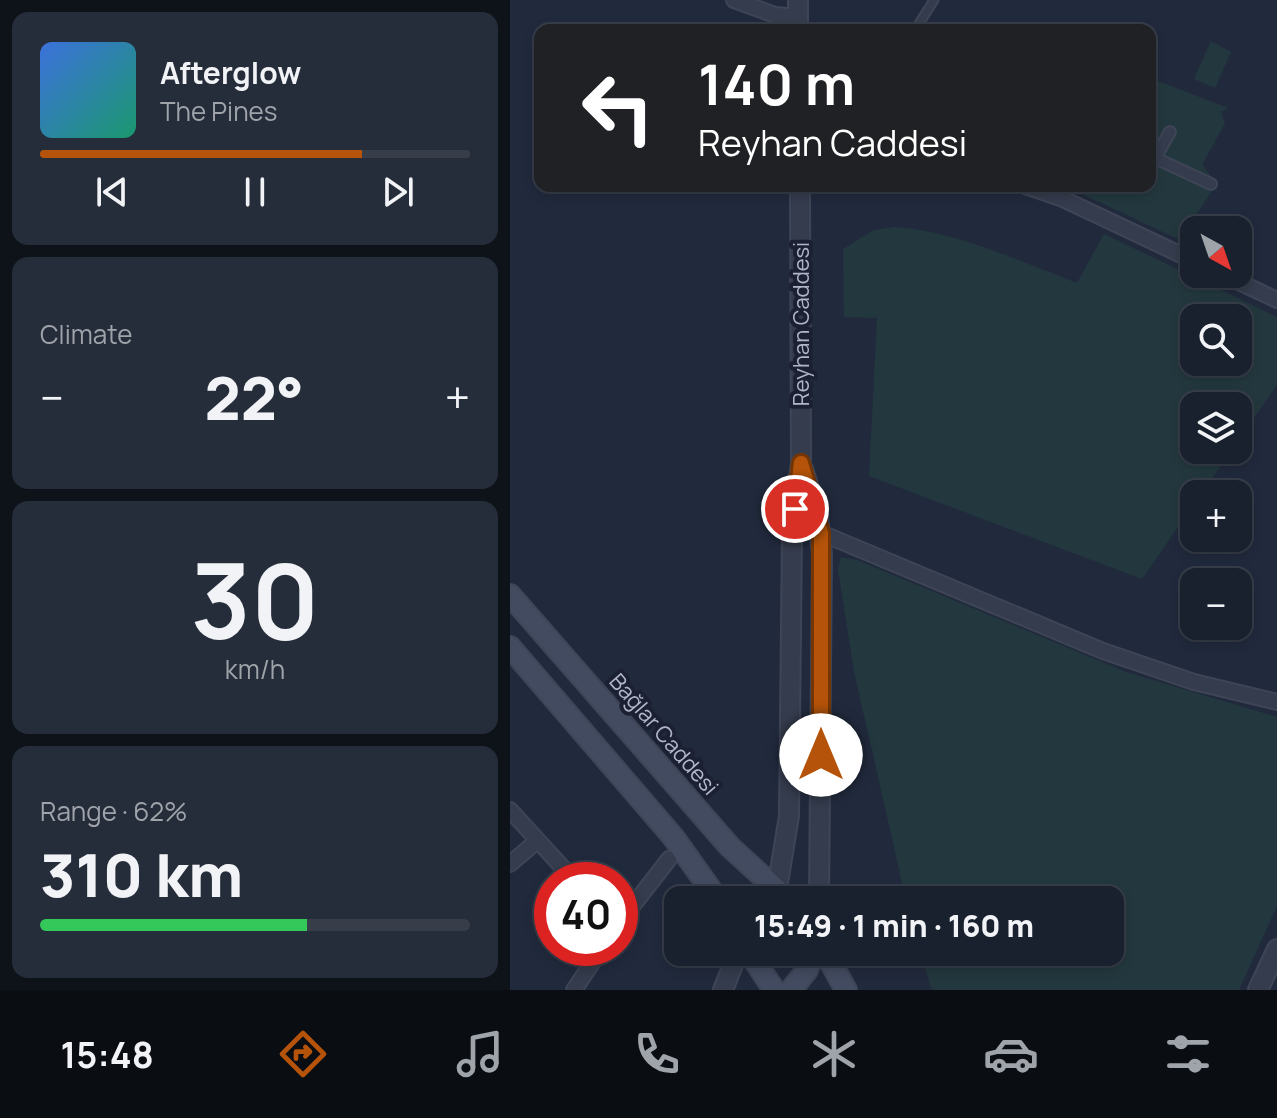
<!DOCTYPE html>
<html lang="en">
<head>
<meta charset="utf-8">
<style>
  :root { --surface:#19202e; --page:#262d3a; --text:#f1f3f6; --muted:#9fa3aa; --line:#373e4a; --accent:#b45309 }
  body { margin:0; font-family:Manrope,sans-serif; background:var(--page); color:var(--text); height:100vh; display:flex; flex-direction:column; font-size:30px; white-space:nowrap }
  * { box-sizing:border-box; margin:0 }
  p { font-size:26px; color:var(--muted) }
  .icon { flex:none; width:44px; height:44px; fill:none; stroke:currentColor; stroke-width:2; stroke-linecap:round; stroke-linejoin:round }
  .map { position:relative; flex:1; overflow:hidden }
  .side { display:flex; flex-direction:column; gap:12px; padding:12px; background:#0e1219; width:510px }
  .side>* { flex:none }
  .guide { position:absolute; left:24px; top:24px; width:622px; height:168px; border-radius:16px; box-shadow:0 4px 12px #0003,0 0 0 2px var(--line); background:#202124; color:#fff; overflow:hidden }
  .needle { width:52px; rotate:140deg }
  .buttons { position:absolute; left:670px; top:216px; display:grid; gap:16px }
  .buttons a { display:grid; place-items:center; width:72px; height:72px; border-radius:16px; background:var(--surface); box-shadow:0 4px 12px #0003,0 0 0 2px var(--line); font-size:40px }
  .speed { position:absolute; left:24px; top:862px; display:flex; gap:16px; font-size:40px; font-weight:700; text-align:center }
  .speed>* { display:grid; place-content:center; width:104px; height:104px; border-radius:50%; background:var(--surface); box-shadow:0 4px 12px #0003,0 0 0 2px var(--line); line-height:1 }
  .speed .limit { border:12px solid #d22; background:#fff; color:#111 }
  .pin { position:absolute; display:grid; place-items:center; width:68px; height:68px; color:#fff; margin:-34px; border:4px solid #fff; border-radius:50%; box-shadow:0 2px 8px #0007 }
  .me { position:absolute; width:88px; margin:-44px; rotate:0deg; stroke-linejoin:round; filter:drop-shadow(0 0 6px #0008) }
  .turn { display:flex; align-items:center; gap:28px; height:168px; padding:0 32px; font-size:36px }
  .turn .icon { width:104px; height:104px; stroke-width:2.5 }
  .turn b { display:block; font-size:56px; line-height:68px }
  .big { font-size:60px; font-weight:800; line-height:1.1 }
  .side .tile { flex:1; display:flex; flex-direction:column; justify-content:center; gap:12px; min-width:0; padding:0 28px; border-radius:16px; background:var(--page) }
  .side .dial { align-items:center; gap:0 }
  .dial b { font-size:104px; line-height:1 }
  .song { display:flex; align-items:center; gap:24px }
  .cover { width:96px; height:96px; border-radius:12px; background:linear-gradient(135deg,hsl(220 70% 55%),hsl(160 70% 35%)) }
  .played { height:8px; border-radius:4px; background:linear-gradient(90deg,var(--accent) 75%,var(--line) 75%) }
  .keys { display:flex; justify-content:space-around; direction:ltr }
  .heat { display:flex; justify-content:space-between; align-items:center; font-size:44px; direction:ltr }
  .charge { height:12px; border-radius:6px; background:linear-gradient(90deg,#34c759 62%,var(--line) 0) }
  .trip { position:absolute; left:154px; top:886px; width:460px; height:80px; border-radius:16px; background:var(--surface); box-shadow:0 4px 12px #0003,0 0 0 2px var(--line); font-weight:800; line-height:80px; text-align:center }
  .tab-bar { display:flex; height:128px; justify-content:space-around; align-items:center; background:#0a0d12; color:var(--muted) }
  .tab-bar .icon { width:56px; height:56px }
  .tab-bar .current { color:var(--accent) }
  .tab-bar b { font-size:36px; color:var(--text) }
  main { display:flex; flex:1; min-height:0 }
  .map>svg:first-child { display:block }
</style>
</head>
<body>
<main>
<section class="side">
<div class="tile">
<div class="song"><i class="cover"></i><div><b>Afterglow</b><p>The Pines</p></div></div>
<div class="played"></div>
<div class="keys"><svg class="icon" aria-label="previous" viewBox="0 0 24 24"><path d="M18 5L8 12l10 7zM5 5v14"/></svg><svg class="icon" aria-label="pause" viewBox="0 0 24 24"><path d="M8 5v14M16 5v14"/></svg><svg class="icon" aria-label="next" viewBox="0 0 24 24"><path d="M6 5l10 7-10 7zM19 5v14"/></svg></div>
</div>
<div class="tile"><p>Climate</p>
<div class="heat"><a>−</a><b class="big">22°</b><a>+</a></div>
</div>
<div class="tile dial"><b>30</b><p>km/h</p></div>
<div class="tile"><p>Range · 62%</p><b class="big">310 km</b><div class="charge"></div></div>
</section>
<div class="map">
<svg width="767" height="990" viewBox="0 0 767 990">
  <rect width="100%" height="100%" fill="#212a3d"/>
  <!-- green -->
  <g fill="#23383e" fill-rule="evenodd">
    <polygon points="701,41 721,52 705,88 684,79"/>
    <polygon points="640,78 718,108 711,112 715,123 692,165 707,183 670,240 555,186 640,186"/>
    <path d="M 385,227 C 449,232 508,261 567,283 L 594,234 L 767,317 L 767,385 L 728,441 L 728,406 L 684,406 L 684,450 L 722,450 L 691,494 L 684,494 L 684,504 L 632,579 L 359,476 L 367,318 L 334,317 L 333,249 L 364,230 ZM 684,318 L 728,318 L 728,362 L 684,362 Z"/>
    <polygon points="331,557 347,560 616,672 767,717 767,906 729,990 422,990 410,952 600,952 600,900 396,900 344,671 328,569"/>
  </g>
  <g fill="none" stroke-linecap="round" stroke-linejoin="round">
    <defs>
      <polyline id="service" points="405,30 424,0"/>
      <g id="pedestrian">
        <polyline points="645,158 660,132"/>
        <polyline points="640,160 645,158 701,184"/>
      </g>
      <g id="minor">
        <polyline points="224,0 265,15 288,17"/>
        <polyline points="515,186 553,199 684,261"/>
        <polyline points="712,274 767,300"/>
        <polyline points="311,533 593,651 684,682 767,702"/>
        <polyline points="0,810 64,880"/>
        <polyline points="0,864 27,841"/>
        <polyline points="110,922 159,859"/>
        <polyline points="64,990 92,948"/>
      </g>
      <g id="tertiary">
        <polyline points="288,0 288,30"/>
        <polyline points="293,469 308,516 312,554 309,900"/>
        <polyline points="267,889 279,816 282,532 291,463 290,186"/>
        <polyline points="213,990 228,952"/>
        <polyline points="748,990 767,949"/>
      </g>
      <g id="secondary">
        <polyline points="0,595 220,847 278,900"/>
        <polyline points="0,647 164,838 208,900"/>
        <polyline points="239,952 264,990"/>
        <polyline points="315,952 336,990"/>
        <polyline points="281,990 297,970 304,952"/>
      </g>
    </defs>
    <!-- service casing -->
    <use href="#service" stroke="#3e4556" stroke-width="11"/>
    <!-- pedestrian casing -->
    <use href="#pedestrian" stroke="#3e4556" stroke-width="14"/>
    <!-- minor casing -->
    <use href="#minor" stroke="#3e4556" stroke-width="18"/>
    <!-- tertiary casing -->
    <use href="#tertiary" stroke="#3e4556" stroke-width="22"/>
    <!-- secondary casing -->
    <use href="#secondary" stroke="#3e4556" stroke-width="24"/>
    <!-- service -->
    <use href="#service" stroke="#353c4d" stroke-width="7"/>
    <!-- pedestrian -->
    <use href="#pedestrian" stroke="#353c4d" stroke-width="10"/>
    <!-- minor -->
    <use href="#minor" stroke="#353c4d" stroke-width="14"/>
    <!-- tertiary -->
    <use href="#tertiary" stroke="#353c4d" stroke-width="18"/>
    <!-- secondary -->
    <use href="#secondary" stroke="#434b60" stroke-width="20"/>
  </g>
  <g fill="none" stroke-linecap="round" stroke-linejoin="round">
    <defs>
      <polyline id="route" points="285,509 291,463 311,533 311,755"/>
    </defs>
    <!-- route casing -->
    <use href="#route" stroke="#753606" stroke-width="20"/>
    <!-- route -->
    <use href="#route" stroke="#b45309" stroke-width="14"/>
  </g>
  <g text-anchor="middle" stroke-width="8" stroke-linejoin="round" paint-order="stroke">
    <!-- street labels -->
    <g font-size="22" fill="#b1b7c9" stroke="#1b2132">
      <text transform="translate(291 324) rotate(-90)" y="8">Reyhan Caddesi</text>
      <text transform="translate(154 734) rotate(49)" y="8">Bağlar Caddesi</text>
    </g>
  </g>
</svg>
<div class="buttons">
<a><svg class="needle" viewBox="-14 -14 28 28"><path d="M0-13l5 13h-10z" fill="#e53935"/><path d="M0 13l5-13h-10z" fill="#9fa3aa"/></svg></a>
<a><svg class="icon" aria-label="search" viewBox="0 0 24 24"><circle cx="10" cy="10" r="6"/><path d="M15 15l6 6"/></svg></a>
<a><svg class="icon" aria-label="layers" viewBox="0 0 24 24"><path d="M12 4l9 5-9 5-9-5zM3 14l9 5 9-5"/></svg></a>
<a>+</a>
<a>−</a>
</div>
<div class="speed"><div class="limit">40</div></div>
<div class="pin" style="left:285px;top:509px;background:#d93025"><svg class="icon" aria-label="arrive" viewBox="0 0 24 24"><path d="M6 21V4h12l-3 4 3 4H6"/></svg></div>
<svg class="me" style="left:311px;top:755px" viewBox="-20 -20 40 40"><circle r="19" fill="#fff"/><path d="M0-13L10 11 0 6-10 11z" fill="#b45309"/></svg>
<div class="trip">15:49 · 1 min · 160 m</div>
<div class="guide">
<div class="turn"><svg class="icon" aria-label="left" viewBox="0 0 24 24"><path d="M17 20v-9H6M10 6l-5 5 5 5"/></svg><div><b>140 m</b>Reyhan Caddesi</div></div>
</div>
</div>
</main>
<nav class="tab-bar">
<b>15:48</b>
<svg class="icon current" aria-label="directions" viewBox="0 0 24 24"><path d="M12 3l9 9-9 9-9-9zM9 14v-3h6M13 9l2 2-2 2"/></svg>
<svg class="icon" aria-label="music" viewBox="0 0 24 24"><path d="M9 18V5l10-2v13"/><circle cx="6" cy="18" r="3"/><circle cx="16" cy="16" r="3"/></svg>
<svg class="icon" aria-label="phone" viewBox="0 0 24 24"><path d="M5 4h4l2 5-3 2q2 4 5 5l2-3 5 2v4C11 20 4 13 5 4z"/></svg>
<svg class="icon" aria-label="climate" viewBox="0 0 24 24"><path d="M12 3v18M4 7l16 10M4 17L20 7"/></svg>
<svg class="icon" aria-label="car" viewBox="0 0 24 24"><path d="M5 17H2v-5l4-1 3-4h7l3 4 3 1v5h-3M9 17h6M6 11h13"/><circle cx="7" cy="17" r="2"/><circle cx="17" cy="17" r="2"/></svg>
<svg class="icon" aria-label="filters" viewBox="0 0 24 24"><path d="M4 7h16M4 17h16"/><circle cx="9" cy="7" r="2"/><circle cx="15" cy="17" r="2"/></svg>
</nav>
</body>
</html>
